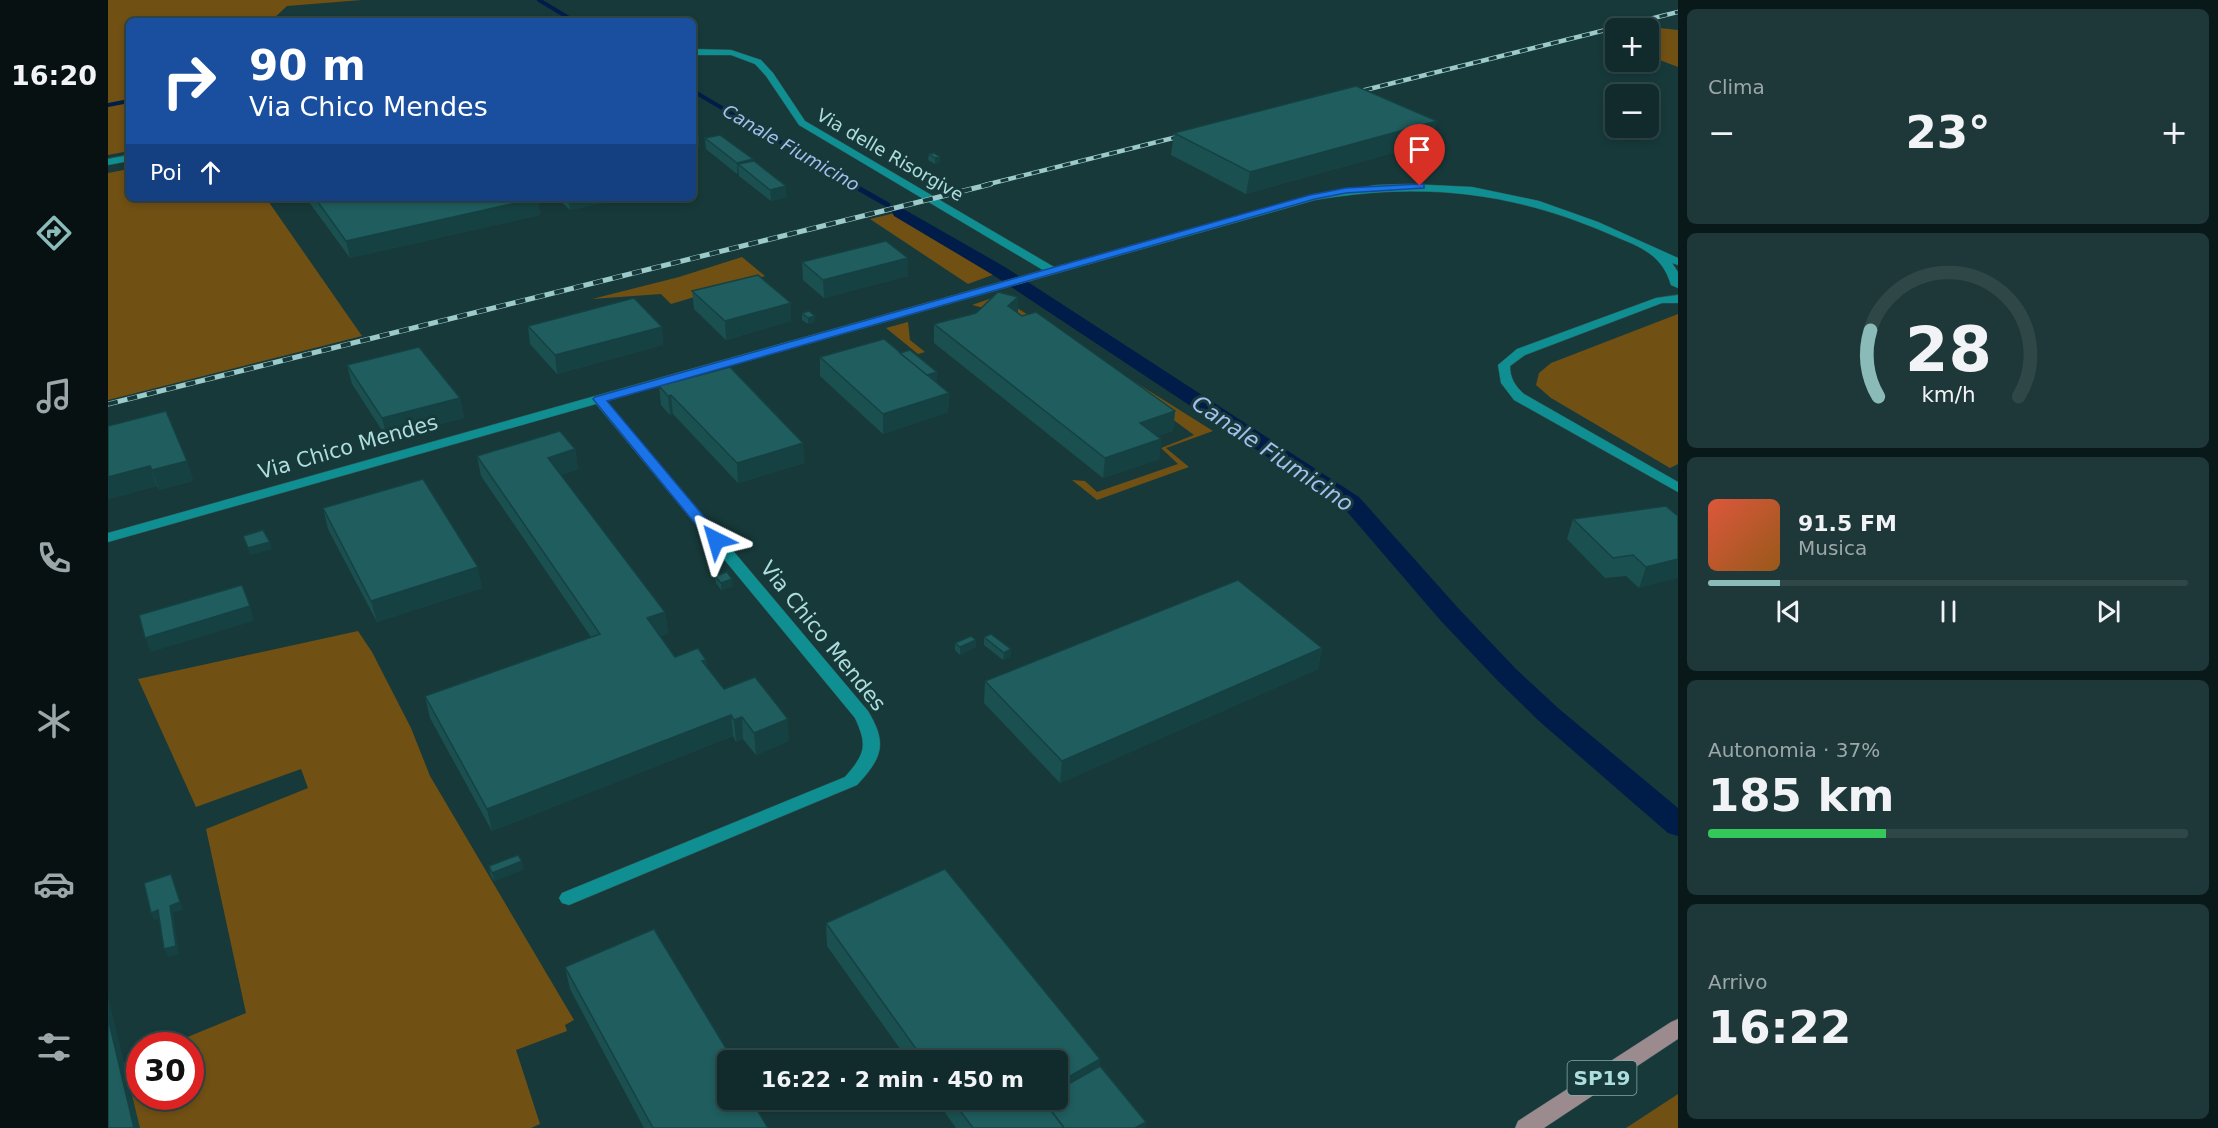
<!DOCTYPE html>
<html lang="it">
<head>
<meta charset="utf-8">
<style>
  :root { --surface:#112b2c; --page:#1e3738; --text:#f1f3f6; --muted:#9ca7a9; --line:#304748; --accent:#8bbbb9 }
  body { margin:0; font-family:"DejaVu Sans",sans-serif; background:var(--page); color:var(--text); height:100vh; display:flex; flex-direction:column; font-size:22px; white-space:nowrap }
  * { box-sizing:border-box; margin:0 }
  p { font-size:20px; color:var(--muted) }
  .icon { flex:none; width:33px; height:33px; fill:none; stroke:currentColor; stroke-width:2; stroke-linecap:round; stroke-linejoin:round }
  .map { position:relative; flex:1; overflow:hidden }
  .side { display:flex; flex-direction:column; gap:9px; padding:9px; background:#091818; width:540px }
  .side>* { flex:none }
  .hud { position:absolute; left:18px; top:18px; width:570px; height:183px; border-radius:9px; box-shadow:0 3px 9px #0003,0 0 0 2px var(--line); background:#1a4fa0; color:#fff; overflow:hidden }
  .controls { position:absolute; left:1497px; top:18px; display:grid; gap:12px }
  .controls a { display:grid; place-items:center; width:54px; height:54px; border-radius:9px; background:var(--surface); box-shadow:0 3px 9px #0003,0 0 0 2px var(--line); font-size:30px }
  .speed { position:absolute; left:18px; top:1032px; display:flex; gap:12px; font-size:30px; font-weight:700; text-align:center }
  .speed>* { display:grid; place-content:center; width:78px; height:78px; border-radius:50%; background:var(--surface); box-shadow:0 3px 9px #0003,0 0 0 2px var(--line); line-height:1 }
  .speed .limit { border:9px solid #d22; background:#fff; color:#111 }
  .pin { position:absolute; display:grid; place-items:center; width:51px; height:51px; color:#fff; margin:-62px -26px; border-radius:50% 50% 50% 0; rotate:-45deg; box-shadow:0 0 6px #0007 }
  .pin .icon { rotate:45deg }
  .me { position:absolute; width:66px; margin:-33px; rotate:320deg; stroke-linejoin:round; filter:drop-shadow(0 0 4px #0008) }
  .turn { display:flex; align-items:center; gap:21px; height:126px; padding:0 24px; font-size:27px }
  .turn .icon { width:78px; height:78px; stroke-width:2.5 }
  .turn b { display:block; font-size:42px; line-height:51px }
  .then { display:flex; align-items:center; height:57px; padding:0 24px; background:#0003; gap:12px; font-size:22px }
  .big { font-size:45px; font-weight:700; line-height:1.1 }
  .side .tile { flex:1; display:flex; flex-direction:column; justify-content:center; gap:9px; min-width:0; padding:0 21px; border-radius:9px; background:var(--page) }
  .side .dial { align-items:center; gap:0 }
  .dial svg { height:156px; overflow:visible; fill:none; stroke:var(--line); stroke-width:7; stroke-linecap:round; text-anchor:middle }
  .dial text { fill:var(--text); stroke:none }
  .song { display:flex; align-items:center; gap:18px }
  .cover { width:72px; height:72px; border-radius:9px; background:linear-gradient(135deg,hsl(10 70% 55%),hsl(30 70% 35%)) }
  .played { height:6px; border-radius:3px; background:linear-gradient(90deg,var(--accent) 15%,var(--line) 15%) }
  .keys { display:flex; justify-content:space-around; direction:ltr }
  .heat { display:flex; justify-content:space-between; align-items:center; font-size:33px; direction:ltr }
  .charge { height:9px; border-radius:4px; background:linear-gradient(90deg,#34c759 37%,var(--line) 0) }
  .trip { position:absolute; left:609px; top:1050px; width:351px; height:60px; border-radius:9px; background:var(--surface); box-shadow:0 3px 9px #0003,0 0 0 2px var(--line); font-weight:700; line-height:60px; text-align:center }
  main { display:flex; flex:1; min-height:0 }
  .dock { display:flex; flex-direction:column; width:108px; justify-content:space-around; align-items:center; background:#071112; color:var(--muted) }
  .dock .icon { width:42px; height:42px }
  .dock .on { color:var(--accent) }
  .dock b { font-size:27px; color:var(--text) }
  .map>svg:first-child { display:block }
</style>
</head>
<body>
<main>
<nav class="dock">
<b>16:20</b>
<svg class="icon on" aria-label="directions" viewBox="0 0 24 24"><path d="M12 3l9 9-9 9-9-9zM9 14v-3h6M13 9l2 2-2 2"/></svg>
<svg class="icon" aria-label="music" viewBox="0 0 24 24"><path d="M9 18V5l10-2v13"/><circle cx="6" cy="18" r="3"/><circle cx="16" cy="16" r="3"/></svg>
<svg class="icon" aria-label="phone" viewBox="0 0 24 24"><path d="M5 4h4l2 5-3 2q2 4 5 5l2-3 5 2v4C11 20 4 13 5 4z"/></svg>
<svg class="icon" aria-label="climate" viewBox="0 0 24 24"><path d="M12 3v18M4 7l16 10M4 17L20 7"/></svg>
<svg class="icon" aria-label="car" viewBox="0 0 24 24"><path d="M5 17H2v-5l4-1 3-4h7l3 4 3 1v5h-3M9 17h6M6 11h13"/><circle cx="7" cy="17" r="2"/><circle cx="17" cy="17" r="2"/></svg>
<svg class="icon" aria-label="filters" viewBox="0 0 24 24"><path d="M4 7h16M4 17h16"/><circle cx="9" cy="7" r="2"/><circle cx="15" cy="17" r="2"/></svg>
</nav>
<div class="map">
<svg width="1570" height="1128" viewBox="0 0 1570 1128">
  <rect width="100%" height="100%" fill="#17393a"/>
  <!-- green -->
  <g fill="#715014">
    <polygon points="0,0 254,0 179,6 163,21 21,21 21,151 0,155"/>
    <polygon points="1534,26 1570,30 1570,67 1541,56 1540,28 1524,28"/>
    <polygon points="21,169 21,198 158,198 254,336 0,400 0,173"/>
    <polygon points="787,213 887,274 860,284 762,219"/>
    <polygon points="634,257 657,276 563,304 553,294 484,299 571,277"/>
    <polygon points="890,296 1105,431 1058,448 1081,467 989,500 964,480 977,481 989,492 1070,464 1053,448 1086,435 1045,405 888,311 864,305"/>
    <polygon points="1570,314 1570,464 1562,468 1443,398 1428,385 1431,373 1443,363"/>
    <polygon points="800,322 802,340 817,352 810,354 778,328"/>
    <polygon points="250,631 264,652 303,728 322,776 466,1020 457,1025 459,1031 408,1050 432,1124 423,1128 21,1128 8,1067 31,1057 32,1096 82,1096 82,1046 60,1045 138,1013 98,829 200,788 193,769 88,807 30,679"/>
    <polygon points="1570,1094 1570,1128 1518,1128"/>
  </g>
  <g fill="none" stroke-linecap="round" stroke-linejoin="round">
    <!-- stream-far1 -->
    <g stroke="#001d4a" stroke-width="4">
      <polyline points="431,0 466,21"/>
      <polyline points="585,91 746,185"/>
      <polyline points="0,105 21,101"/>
    </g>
    <!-- stream -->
    <polyline stroke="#001d4a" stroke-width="5" points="743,184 780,205"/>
    <!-- canal -->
    <polygon fill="#001d4a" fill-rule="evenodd" points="792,207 897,267 1251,497 1351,609 1408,669 1450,708 1570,808 1570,836 1560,833 1431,721 1390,681 1333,621 1235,507 885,275 786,216 784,212 786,208"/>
    <defs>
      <g id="minor">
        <path d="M 585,49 L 623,50 L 653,60 L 665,73 L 697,121 L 946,267 L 1206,194 L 1269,185 L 1301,184 L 1364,187 L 1431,201 L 1490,222 L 1570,258 L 1570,265 L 1564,263 L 1570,272 L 1570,288 L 1563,285 C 1553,251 1528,246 1499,233 C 1401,191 1312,182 1207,200 L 499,401 L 760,711 C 780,744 774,758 749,785 L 461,905 L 454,903 L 451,898 L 454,893 L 737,777 C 757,754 760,746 747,718 L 488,404 L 0,542 L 0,533 L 935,270 L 691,125 L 658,76 L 647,64 L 623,55 L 585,55 Z"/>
        <polygon points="21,155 21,161 0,165 0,159"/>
        <path d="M 1570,295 L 1570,303 L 1554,303 L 1417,355 L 1402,366 C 1402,378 1407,386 1416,394 L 1570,482 L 1570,492 L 1406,400 L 1393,383 L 1390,365 L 1409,349 L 1548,298 Z"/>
      </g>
      <polygon id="primary" points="1570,1019 1570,1039 1436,1128 1407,1128 1410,1121 1563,1022"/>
    </defs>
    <!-- minor casing -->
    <use href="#minor" stroke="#315556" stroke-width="1"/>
    <!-- primary casing -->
    <use href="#primary" stroke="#315556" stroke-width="1"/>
    <!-- minor -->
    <use href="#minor" fill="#0f8f92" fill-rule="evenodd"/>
    <!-- primary -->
    <use href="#primary" fill="#9b8a8e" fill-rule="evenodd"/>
    <defs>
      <g id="rail-far1">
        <polyline points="1241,94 1570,12"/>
        <polyline points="877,185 1081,134"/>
      </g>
      <polyline id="rail" points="0,404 883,184"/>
    </defs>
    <!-- rail-far1 casing -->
    <use href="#rail-far1" stroke="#9ccacb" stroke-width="4.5"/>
    <!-- rail casing -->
    <use href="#rail" stroke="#9ccacb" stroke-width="5"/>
    <!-- rail-far1 -->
    <use href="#rail-far1" stroke="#17393a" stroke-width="3" stroke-dasharray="8" stroke-linecap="butt"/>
    <!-- rail -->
    <use href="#rail" stroke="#17393a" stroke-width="4" stroke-dasharray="10" stroke-linecap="butt"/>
  </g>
  <!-- wall -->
  <g fill="#1b5051">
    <polygon points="1066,133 1324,142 1138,194 1063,155"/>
    <polygon points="597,138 645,159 645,161 679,197 663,201 631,176 631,174 629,174 598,149"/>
    <polygon points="821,154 832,157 832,162 827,164 820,160"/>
    <polygon points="198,198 430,198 432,215 242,258"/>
    <polygon points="449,198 517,198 462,210"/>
    <polygon points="694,262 800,276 716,298 695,280"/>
    <polygon points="584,291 683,321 618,340 586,309"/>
    <polygon points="694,313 707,316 707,322 700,324 694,320"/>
    <polygon points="910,313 1067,411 1065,431 1049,436 1053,439 1051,459 995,478 826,343 826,324"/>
    <polygon points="420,326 554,327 555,345 449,374 422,344"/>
    <polygon points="792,353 829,372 829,383 841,393 840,412 775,434 712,376 712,357"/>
    <polygon points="239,365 352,398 356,418 279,438 244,384"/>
    <polygon points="551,386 695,443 696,463 630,483 565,414 562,415 553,405"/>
    <polygon points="58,411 79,461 85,481 51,490 49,486 0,499"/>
    <polygon points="467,449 470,469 453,475 557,612 560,633 552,636 567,657 598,660 599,668 616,689 681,741 648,755 635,739 628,742 625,736 384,831 322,718 317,696 483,637 373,476 369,456"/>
    <polygon points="215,508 374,588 269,622 220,529"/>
    <polygon points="1570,516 1531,588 1518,576 1497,578 1459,539 1465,519"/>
    <polygon points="607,576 625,586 613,590 608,583"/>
    <polygon points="876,637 903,649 902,657 895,660 876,645"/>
    <polygon points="868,640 868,647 852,655 847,650 847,643"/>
    <polygon points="1214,648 1210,669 952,783 876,703 877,681"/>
    <polygon points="381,866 416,869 386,881 382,874"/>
    <polygon points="718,923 991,1066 1038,1122 1037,1128 848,1128 828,1100 950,1100 950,1060 800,1060 719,946"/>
    <polygon points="457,967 651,1103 652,1114 660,1128 536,1128 462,989"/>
  </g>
  <!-- shaded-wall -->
  <g fill="#164142">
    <polygon points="1329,121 1324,142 1138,194 1142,172"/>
    <polygon points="590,130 592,147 585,148 585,132"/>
    <polygon points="832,157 832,162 827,164 827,158"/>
    <polygon points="645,159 645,170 630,164 631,174 629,174 629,163"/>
    <polygon points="678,186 679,197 663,201 662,190"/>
    <polygon points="430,198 432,215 242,258 238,241"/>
    <polygon points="460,198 517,198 462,210"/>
    <polygon points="800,258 800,276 716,298 715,280"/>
    <polygon points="910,297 910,315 900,306"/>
    <polygon points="683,303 683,321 618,340 617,321"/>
    <polygon points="707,316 707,322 700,324 700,318"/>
    <polygon points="554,327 555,345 449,374 447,355"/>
    <polygon points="829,372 829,385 814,377"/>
    <polygon points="841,393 840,412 775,434 775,414"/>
    <polygon points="563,395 565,414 562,415 560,396"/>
    <polygon points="352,398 356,418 279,438 274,418"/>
    <polygon points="1067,411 1065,431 1030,443 1032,423"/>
    <polygon points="1053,439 1051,459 995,478 997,458"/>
    <polygon points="695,443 696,463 630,483 629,463"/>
    <polygon points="467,449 470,469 443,478 440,458"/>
    <polygon points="79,461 85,481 51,490 44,470"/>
    <polygon points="42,466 49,486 0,499 0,477"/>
    <polygon points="162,542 164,549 142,555 140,548"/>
    <polygon points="1570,559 1570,578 1531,588 1538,567"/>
    <polygon points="370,567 374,588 269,622 263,601"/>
    <polygon points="624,579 625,586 613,590 613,583"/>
    <polygon points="142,606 146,621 43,652 37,638"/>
    <polygon points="557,612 560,633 542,639 539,618"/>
    <polygon points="868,640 868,647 852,655 852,647"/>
    <polygon points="1214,648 1210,669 952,783 954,761"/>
    <polygon points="903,649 902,657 895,660 896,653"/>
    <polygon points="598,660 600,681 594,661"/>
    <polygon points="623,715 625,736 384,831 379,809"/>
    <polygon points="634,717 635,739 628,742 626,720"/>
    <polygon points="680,719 681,741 648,755 646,733"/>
    <polygon points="414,861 416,869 386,881 384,873"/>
    <polygon points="63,874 75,910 65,913 71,954 60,957 56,949"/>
    <polygon points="50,910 54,918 46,920 43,913"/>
    <polygon points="0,996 32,1128 26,1128 0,1018"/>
    <polygon points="992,1059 990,1081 950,1100 950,1083"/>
    <polygon points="651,1103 653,1126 646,1105"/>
    <polygon points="1038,1122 1037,1128 1027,1128"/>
  </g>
  <!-- building -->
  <g fill="#1f5d5e" stroke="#164142" stroke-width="1.5">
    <polygon points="1248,86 1329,121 1142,172 1066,133"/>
    <polygon points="585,126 590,130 585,132"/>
    <polygon points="612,135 645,159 629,163 597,138"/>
    <polygon points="826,153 832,157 827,158 821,154"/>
    <polygon points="646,161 678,186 662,190 630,164"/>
    <polygon points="207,198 430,198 238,241"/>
    <polygon points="778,241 800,258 715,280 694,262"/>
    <polygon points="650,275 683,303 617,321 584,291"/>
    <polygon points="890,292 910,297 900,306 914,316 928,312 1067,411 1032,423 1053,439 997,458 826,324 868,313"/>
    <polygon points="526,298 554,327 447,355 420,326"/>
    <polygon points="701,311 707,316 700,318 694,313"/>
    <polygon points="776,339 841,393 775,414 712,357"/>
    <polygon points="311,347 352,398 274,418 239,365"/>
    <polygon points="802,350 829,372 819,375 792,353"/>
    <polygon points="622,367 695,443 629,463 563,395 560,396 551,386"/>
    <polygon points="58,411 79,461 44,470 42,466 0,477 0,426"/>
    <polygon points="452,431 467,449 440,458 557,612 539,618 567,657 590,648 598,660 594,661 616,689 647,677 680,719 646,733 634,717 626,720 623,715 379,809 317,696 492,634 369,456"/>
    <polygon points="315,479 370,567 263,601 215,508"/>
    <polygon points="1558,506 1570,516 1570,559 1538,567 1525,555 1505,558 1465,519"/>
    <polygon points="155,530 162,542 140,548 135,536"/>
    <polygon points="619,572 624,579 613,583 607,576"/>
    <polygon points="1130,580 1214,648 954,761 877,681"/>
    <polygon points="134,585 142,606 37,638 31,615"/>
    <polygon points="883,634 903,649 896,653 876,637"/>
    <polygon points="863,636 868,640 852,647 847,643"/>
    <polygon points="410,855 414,861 384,873 381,866"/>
    <polygon points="837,869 992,1059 950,1083 950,1060 816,1060 718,923"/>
    <polygon points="63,874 72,902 62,906 68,946 56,949 50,910 43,913 36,883"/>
    <polygon points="546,929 625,1060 620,1060 620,1100 649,1100 651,1103 646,1105 660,1128 545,1128 457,967"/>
    <polygon points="0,1018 26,1128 0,1128"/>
    <polygon points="992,1066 1038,1122 1027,1128 956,1128 935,1100 950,1100 950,1090"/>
    <polygon points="844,1100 935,1100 956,1128 865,1128"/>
  </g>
  <!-- route -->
  <polygon fill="#1a73e8" stroke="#114b97" stroke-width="1.5" points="1312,184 1316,184 1316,188 1238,193 1207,199 499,401 613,537 614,540 613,543 603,543 485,399 487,397 1202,195 1238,188"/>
  <g text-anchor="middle" stroke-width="6" stroke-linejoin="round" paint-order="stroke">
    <!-- far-water labels -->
    <g font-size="18" font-style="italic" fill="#a2c1ef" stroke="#17393a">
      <text transform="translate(683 148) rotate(30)" y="6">Canale Fiumicino</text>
    </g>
    <!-- far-street labels -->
    <g font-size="18" fill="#aeddde" stroke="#17393a">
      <text transform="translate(782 155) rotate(30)" y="6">Via delle Risorgive</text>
    </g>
    <!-- shield labels -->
    <rect fill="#17393a" stroke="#81acad" stroke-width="1.5" x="1459.5" y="1061" width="69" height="34" rx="4.5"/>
    <g font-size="20" font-weight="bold" fill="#aeddde">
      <text x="1494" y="1085">SP19</text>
    </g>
    <!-- street labels -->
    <g font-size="21" fill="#aeddde" stroke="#17393a">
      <text transform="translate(240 447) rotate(-16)" y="7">Via Chico Mendes</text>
      <text transform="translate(715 636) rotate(51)" y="7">Via Chico Mendes</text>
    </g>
    <!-- water labels -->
    <g font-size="22" font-style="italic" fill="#a2c1ef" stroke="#17393a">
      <text transform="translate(1165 453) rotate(34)" y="8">Canale Fiumicino</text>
    </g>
  </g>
</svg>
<div class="controls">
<a>+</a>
<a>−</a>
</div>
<div class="speed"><div class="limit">30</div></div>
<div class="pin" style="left:1312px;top:186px;background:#d93025"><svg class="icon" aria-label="arrive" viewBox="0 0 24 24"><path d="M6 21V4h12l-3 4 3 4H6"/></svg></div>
<svg class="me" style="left:608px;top:540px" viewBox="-20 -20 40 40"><path d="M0-17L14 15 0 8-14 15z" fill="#1a73e8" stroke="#fff" stroke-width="4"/></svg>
<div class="trip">16:22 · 2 min · 450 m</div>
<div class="hud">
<div class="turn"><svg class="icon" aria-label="right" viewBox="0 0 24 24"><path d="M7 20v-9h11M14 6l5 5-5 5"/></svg><div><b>90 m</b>Via Chico Mendes</div></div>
<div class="then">Poi<svg class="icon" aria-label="ahead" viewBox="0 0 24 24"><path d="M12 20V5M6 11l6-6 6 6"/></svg></div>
</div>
</div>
<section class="side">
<div class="tile"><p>Clima</p>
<div class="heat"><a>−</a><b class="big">23°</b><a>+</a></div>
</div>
<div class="tile dial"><svg viewBox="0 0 100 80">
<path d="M14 69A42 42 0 1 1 86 69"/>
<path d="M14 69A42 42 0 0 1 10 35" stroke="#8bbbb9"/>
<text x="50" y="56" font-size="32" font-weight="700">28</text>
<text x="50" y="72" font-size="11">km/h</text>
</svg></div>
<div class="tile">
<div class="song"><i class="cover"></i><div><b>91.5 FM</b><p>Musica</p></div></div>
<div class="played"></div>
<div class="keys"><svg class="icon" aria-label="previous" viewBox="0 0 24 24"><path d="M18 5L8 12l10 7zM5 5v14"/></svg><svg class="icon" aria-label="pause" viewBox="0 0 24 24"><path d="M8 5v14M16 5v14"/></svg><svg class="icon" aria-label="next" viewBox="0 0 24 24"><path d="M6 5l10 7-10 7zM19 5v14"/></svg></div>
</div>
<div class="tile"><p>Autonomia · 37%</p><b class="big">185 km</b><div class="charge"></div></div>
<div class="tile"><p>Arrivo</p><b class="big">16:22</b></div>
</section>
</main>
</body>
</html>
